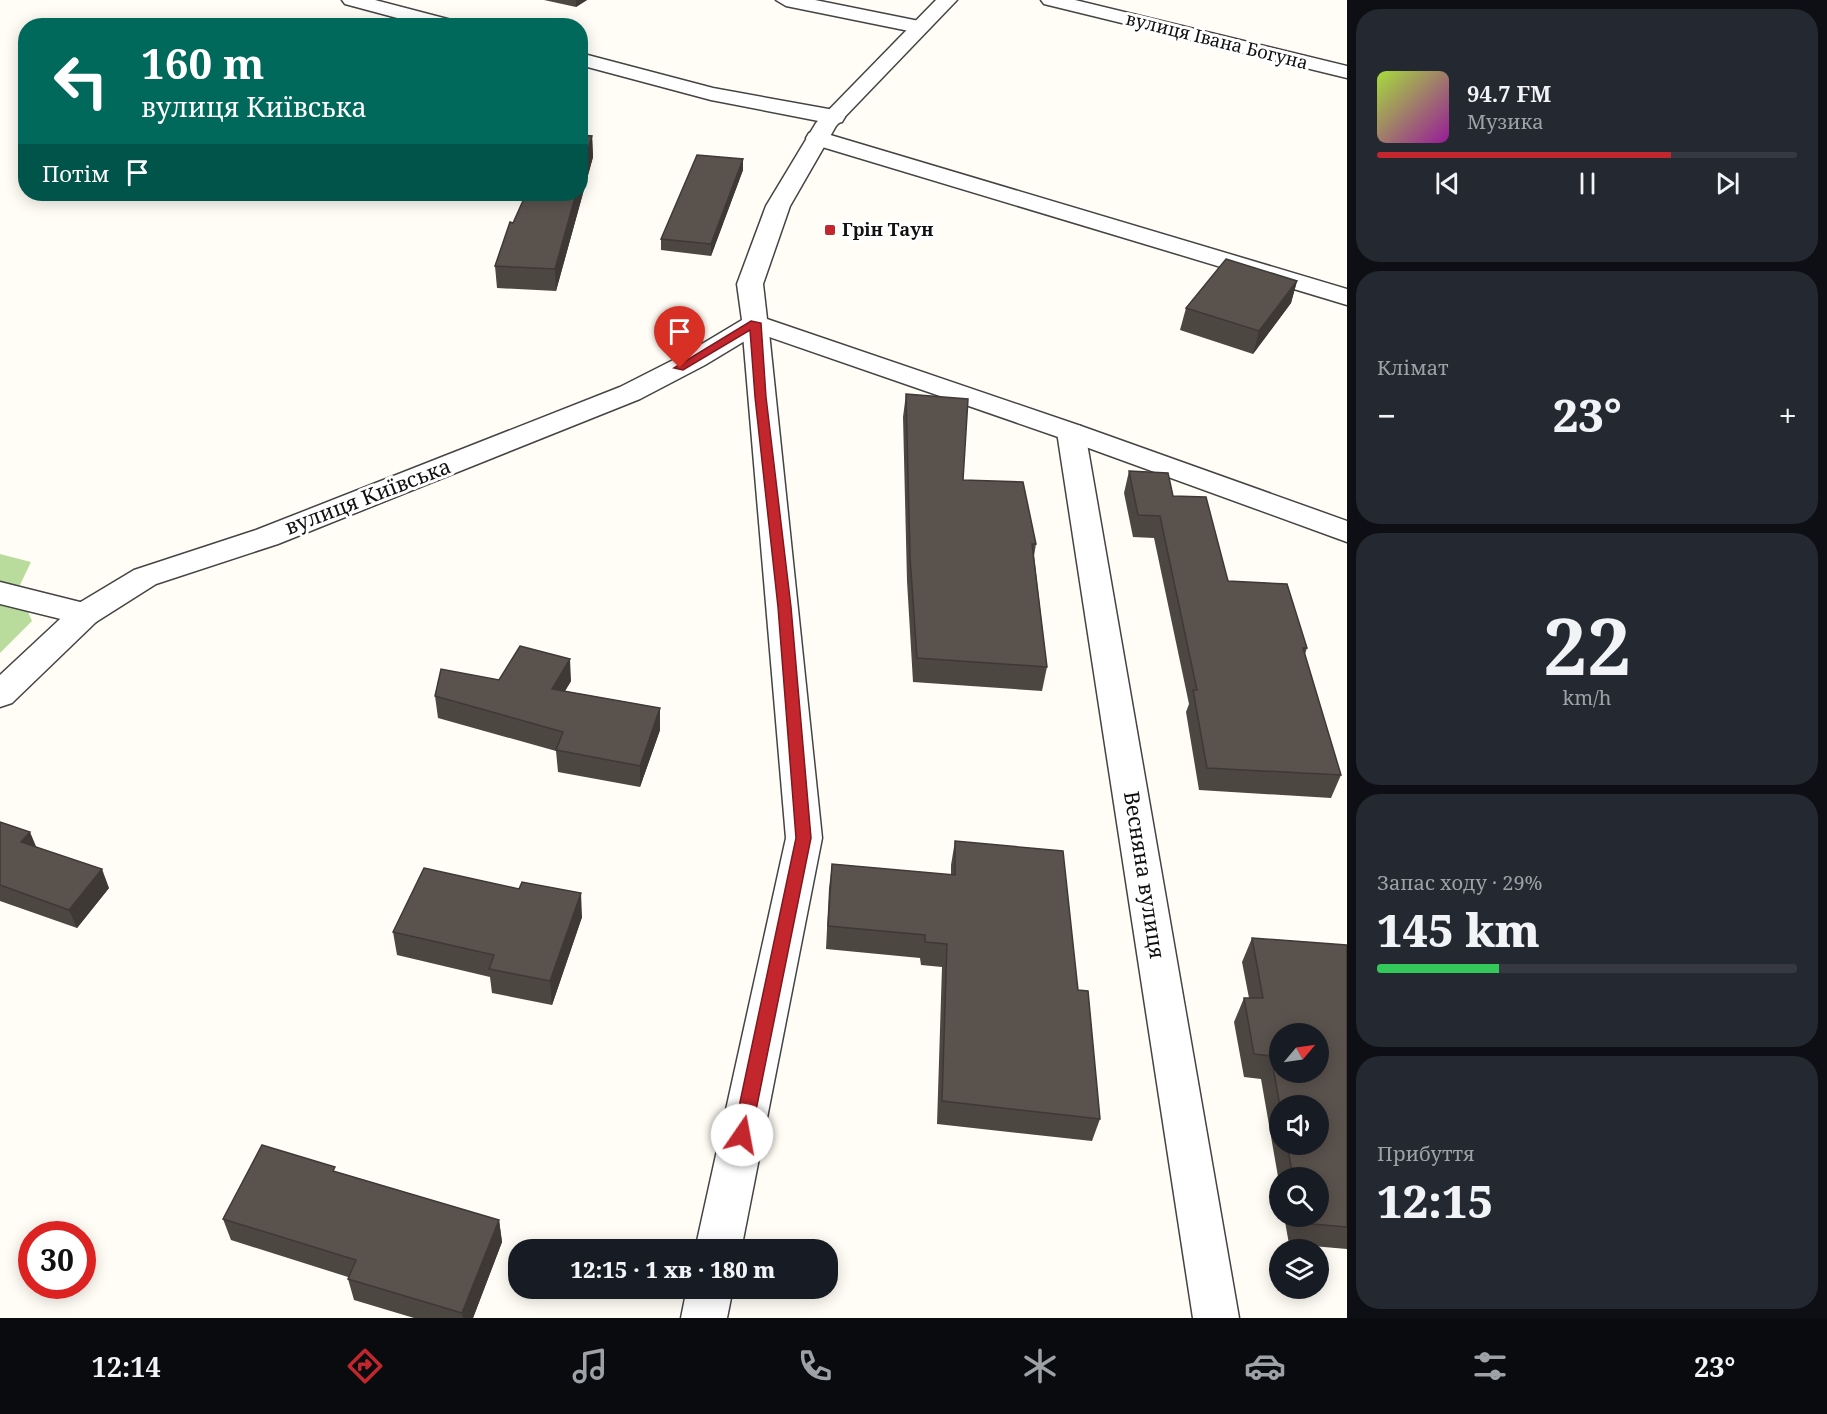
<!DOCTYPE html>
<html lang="uk">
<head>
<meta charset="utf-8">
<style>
  :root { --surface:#171b24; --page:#242831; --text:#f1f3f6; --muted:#9ea1a6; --line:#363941; --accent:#c4262e }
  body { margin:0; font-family:"Noto Serif",serif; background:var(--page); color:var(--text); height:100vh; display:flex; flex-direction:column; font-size:22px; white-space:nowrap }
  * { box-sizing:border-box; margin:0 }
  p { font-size:20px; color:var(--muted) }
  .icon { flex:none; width:33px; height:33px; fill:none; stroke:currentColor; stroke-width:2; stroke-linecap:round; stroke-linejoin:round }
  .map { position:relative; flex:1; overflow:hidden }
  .drawer { display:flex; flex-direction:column; gap:9px; padding:9px; background:#0d0f14; width:480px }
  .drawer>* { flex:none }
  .banner { position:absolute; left:18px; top:18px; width:570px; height:183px; border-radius:24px; box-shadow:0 3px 15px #0003; background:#00695c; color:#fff; overflow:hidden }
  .needle { width:39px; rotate:61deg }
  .fabs { position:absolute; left:1269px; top:1023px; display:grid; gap:12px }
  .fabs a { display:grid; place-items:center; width:60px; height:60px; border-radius:50%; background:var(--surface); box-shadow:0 3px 15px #0003; font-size:30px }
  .speed { position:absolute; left:18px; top:1221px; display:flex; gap:12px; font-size:30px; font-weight:700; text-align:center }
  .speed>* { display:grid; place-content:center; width:78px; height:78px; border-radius:50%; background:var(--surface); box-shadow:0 3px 15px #0003; line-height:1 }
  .speed .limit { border:9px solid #d22; background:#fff; color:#111 }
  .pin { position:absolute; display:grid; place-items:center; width:51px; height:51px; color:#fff; margin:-62px -26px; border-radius:50% 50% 50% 0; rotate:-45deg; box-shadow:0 0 6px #0007 }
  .pin .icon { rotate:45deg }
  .me { position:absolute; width:66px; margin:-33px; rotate:12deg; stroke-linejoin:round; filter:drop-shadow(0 0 4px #0008) }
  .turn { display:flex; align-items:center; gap:21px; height:126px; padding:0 24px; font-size:27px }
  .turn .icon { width:78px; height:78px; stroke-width:2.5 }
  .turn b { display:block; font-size:42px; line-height:51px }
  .then { display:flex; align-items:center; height:57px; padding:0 24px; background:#0003; gap:12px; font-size:22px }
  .big { font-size:45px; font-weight:800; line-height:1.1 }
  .drawer .card { flex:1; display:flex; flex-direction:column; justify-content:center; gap:9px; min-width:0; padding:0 21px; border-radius:24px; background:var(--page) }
  .drawer .dial { align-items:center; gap:0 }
  .dial b { font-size:78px; line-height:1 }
  .song { display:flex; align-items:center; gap:18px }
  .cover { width:72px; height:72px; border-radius:9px; background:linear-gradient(135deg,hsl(80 70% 55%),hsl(300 70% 35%)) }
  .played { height:6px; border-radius:3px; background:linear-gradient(90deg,var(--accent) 70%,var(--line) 70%) }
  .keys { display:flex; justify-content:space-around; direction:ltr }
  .heat { display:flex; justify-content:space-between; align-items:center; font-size:33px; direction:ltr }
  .charge { height:9px; border-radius:4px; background:linear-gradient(90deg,#34c759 29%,var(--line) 0) }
  .trip { position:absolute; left:508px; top:1239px; width:330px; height:60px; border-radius:24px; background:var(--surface); box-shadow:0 3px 15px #0003; font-weight:800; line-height:60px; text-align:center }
  .dock { display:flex; height:96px; justify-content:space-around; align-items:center; background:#090b0e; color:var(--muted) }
  .dock .icon { width:42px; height:42px }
  .dock .on { color:var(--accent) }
  .dock b { font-size:27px; color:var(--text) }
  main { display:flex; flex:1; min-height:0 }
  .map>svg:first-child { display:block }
</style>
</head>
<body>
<main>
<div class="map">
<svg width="1347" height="1318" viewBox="0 0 1347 1318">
  <rect width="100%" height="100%" fill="#fffdf5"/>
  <!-- forest -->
  <polygon fill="#b9dc9c" points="0,554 31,562 18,589 32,621 0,653"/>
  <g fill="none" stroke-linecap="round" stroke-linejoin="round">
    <defs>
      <g id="minor">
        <polygon points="342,0 375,0 459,22 462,26 427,26 345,4"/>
        <polygon points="776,0 815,0 919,21 926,23 929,27 926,31 919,33 786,6"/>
        <polygon points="1041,0 1075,0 1347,66 1347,78 1044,4"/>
        <polygon points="580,53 713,88 834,110 842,112 845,117 842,122 834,124 711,100 580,65"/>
        <polygon points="817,131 1347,289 1347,305 809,143 806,138 809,133"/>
        <polygon points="755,315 764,317 768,323 822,838 741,1250 695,1250 786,838 742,323 746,317"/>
        <polygon points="1071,424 1081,426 1085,432 1239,1318 1193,1318 1057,432 1061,426"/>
        <polygon points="0,582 96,606 101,614 96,622 85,625 0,604"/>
        <polygon points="687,1288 733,1288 727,1318 681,1318"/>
      </g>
      <polygon id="tertiary" points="936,0 957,0 836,126 790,206 763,284 767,319 1081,426 1347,521 1347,542 1061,438 758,333 705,365 640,399 278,544 156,584 96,622 12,703 0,707 0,675 74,606 134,570 256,530 620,387 687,353 742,320 737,284 766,206 816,123"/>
    </defs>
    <!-- minor casing -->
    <use href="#minor" stroke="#444" stroke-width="3"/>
    <!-- tertiary casing -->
    <use href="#tertiary" stroke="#444" stroke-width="3"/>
    <!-- minor -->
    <use href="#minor" fill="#fff" fill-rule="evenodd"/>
    <!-- tertiary -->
    <use href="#tertiary" fill="#fff" fill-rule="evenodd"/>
  </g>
  <!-- wall -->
  <g fill="#4d4742" fill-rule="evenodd">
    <polygon points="544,0 587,0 576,7"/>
    <polygon points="592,136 593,157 556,291 497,288 495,266 513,223"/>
    <polygon points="743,159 743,170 711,256 661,250 661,239"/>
    <polygon points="1297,281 1291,303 1253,354 1180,330 1186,308"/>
    <polygon points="906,394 963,480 1036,544 1034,556 1047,667 1042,691 913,682 907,581 903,417"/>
    <polygon points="1129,471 1173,496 1228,581 1307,648 1305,654 1341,775 1331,798 1199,790 1186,712 1189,704 1154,538 1133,537 1124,493"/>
    <polygon points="499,680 571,681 565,691 660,708 660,730 640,787 558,772 556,751 438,718 435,696"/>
    <polygon points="0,822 36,847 109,888 77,928 0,901"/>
    <polygon points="955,841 1078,990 1100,1119 1092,1141 937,1124 942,967 921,965 920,958 826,949 829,888 832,864 951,875 951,865"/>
    <polygon points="582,917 552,1005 492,993 490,977 397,955 393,932"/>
    <path d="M 1252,938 L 1347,945 L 1347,1249 L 1289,1244 L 1284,1216 L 1318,1216 L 1318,1178 L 1280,1178 L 1280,1188 L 1261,1079 L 1244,1077 L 1234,1022 L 1244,998 L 1249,998 L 1242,962 ZM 1280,1106 L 1318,1106 L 1318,1144 L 1280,1144 Z"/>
    <polygon points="337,1172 499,1220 502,1242 473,1318 414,1318 354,1300 348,1279 348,1277 231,1240 223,1219"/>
  </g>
  <!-- shaded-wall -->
  <g fill="#3f3936">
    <polygon points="576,0 587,0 576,7"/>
    <polygon points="592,136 593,157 556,291 555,269 576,194 580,194 580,179"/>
    <polygon points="743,159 743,170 711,256 711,244"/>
    <polygon points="1297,281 1291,303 1253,354 1259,331"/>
    <polygon points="570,659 571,681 553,711 552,689"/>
    <polygon points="660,708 660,730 640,787 640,766"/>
    <polygon points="30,832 38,851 21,842"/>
    <polygon points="102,869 109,888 77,928 69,910"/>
    <polygon points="581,893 582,917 552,1005 550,981"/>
    <polygon points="499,1220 502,1242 473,1318 463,1318 462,1313"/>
  </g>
  <!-- building -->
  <g fill="#5a524d" stroke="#3f3936" stroke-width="1.5" fill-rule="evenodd">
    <polygon points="580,135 592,136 580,179"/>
    <polygon points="697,155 743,159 711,244 661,239"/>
    <polygon points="526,194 576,194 555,269 495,266 510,222 513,223"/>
    <polygon points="1226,259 1297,281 1259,331 1186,308"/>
    <polygon points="906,394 968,399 963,480 1023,482 1036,544 1032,544 1047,667 917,658 910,557"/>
    <polygon points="1129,471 1168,473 1173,496 1206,497 1228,581 1287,584 1307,648 1303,648 1341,775 1207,768 1193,690 1197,690 1160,516 1138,515"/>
    <polygon points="520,646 570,659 552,689 660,708 640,766 556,750 563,732 435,696 441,669 499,680"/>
    <polygon points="0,822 30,832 21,842 102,869 69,910 0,885"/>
    <polygon points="955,841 1063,851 1078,990 1088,991 1100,1119 942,1101 947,944 925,942 925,935 828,926 832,864 955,875"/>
    <polygon points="424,868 519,889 522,882 581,893 550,981 489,969 494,955 393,932"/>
    <path d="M 1252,938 L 1347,945 L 1347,1227 L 1301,1223 L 1300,1216 L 1318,1216 L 1318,1178 L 1293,1178 L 1287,1144 L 1318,1144 L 1318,1106 L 1280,1106 L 1271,1056 L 1254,1054 L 1244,998 L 1263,998 ZM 1280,1034 L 1318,1034 L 1318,1072 L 1280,1072 Z"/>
    <polygon points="262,1145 335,1167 333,1171 499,1220 462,1313 348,1279 356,1260 223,1219"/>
  </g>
  <!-- route -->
  <polygon fill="#c4262e" stroke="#7f191e" stroke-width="1.5" points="751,321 761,323 766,397 791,607 811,838 751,1135 748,1141 742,1143 735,1141 733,1135 796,838 778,607 755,397 750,330 683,370 674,368"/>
  <!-- markers -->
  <rect fill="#c4262e" stroke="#fff" stroke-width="2" x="824" y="224" width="12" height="12" rx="3"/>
  <g text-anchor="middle" stroke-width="6" stroke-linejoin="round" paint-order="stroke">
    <!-- far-street labels -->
    <g font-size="18" fill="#111" stroke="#fff">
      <text transform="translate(1217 41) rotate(14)" y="6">вулиця Івана Богуна</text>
    </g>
    <!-- far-poi labels -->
    <g font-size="18" font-weight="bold" fill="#111" stroke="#fff" text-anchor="start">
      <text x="842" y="236">Грін Таун</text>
    </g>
    <!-- street labels -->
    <g font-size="21" fill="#111" stroke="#fff">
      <text transform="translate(368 497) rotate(-21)" y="7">вулиця Київська</text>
      <text transform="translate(1144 875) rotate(81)" y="7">Весняна вулиця</text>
    </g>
  </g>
</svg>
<div class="fabs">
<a><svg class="needle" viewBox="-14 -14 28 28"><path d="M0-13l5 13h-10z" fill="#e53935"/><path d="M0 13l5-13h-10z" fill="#9ea1a6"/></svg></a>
<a><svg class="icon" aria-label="sound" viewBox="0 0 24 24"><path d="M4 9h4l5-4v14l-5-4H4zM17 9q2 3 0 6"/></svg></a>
<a><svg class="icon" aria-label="search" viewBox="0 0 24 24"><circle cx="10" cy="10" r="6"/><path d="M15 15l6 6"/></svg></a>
<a><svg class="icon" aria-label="layers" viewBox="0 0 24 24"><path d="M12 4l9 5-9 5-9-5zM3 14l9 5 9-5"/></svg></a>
</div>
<div class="speed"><div class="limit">30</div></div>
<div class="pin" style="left:680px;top:368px;background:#d93025"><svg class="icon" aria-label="arrive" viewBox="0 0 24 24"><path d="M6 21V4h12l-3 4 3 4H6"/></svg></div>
<svg class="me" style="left:742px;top:1135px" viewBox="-20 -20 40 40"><circle r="19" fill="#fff"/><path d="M0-13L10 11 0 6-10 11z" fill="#c4262e"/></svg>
<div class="trip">12:15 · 1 хв · 180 m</div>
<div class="banner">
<div class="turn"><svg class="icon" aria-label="left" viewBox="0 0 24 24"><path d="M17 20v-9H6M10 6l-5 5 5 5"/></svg><div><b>160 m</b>вулиця Київська</div></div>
<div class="then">Потім<svg class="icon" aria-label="arrive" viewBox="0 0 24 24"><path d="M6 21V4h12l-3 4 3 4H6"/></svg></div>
</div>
</div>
<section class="drawer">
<div class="card">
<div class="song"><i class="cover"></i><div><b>94.7 FM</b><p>Музика</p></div></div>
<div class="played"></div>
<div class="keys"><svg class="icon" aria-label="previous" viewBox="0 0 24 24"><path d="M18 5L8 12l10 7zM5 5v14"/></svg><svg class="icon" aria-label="pause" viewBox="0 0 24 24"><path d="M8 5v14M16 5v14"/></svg><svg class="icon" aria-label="next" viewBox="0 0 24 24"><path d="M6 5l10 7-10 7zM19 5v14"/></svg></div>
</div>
<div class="card"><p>Клімат</p>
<div class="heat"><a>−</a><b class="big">23°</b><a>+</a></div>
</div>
<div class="card dial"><b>22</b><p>km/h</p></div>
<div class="card"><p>Запас ходу · 29%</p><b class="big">145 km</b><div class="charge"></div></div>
<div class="card"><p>Прибуття</p><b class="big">12:15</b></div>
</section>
</main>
<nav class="dock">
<b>12:14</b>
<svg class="icon on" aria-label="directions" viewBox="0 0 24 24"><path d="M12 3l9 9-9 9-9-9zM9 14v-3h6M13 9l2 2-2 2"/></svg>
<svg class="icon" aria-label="music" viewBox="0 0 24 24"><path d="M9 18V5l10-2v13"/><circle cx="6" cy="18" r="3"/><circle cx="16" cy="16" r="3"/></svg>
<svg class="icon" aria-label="phone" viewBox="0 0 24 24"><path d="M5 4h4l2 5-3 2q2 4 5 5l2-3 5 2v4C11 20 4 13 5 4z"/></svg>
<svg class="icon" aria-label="climate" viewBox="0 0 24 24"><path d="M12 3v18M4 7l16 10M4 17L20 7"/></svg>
<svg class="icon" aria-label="car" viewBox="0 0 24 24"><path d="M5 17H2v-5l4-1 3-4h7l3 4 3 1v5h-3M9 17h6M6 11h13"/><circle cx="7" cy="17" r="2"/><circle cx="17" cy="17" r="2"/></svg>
<svg class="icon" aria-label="filters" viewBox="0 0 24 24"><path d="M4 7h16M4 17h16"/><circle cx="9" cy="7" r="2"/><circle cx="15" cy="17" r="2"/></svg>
<b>23°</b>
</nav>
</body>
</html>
